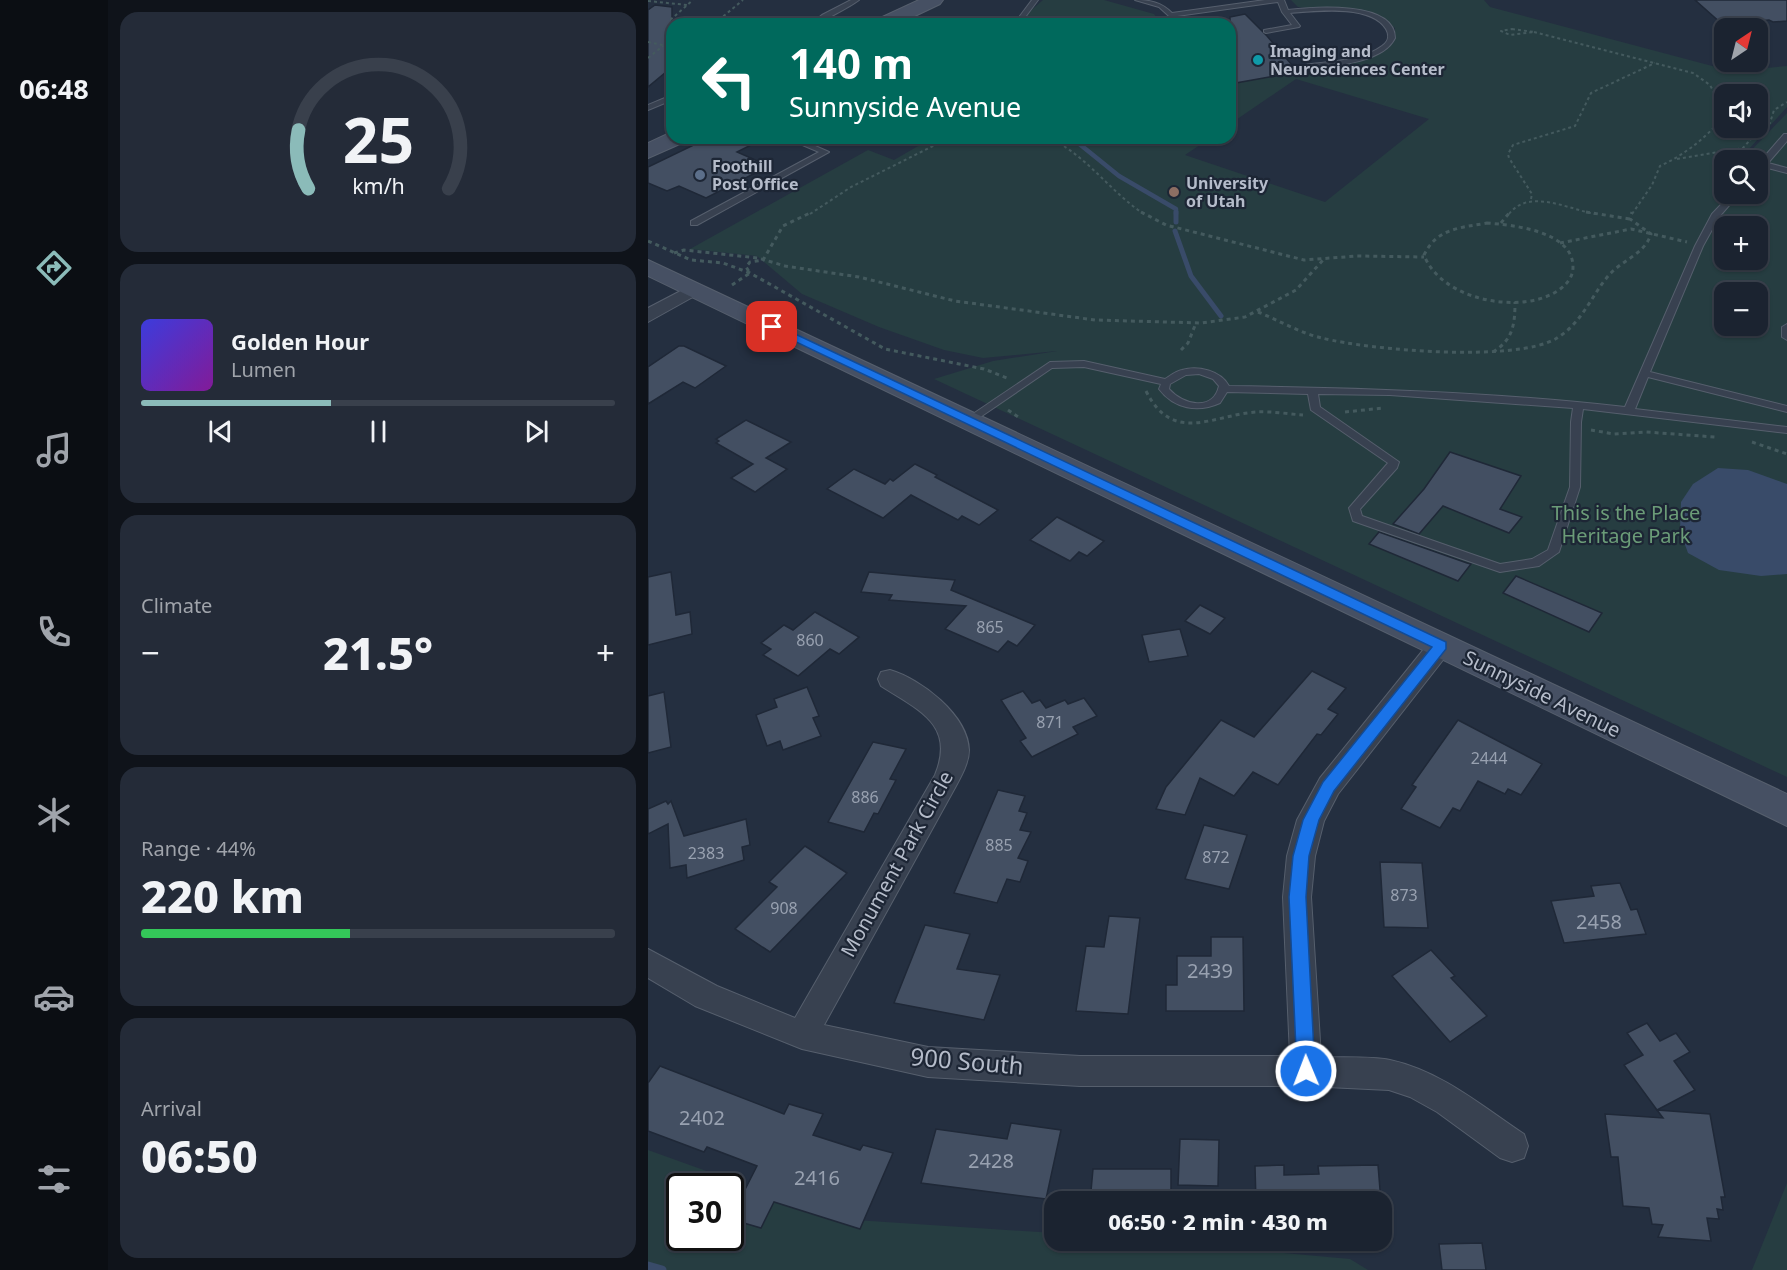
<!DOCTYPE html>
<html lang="en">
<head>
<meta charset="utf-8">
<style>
  :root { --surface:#1b2330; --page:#242b38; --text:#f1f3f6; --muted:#a0a4ab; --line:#39404c; --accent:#8bbbb9 }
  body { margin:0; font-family:"Noto Sans",sans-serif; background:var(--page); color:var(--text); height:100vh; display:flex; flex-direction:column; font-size:22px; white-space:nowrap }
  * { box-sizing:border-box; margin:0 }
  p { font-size:20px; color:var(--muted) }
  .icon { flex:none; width:33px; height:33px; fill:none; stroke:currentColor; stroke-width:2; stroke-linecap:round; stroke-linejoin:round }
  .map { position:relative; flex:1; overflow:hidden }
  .panel { display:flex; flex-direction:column; gap:12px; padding:12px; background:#0f131a; width:540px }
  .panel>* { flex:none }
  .guide { position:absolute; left:18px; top:18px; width:570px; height:126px; border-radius:18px; box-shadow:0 2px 4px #0004,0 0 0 2px var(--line); background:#00695c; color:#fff; overflow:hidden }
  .needle { width:39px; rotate:35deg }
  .controls { position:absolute; left:1066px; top:18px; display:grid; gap:12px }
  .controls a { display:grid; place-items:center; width:54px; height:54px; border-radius:12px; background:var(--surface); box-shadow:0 2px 4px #0004,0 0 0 2px var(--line); font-size:30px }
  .speed { position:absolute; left:18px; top:1173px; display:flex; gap:12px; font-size:30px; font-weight:700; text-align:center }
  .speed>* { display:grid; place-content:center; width:78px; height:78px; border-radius:50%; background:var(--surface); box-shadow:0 2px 4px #0004,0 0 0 2px var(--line); line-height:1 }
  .speed .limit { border:3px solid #111; border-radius:9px; background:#fff; color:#111 }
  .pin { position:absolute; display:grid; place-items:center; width:51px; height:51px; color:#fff; margin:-26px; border-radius:12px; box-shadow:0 3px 9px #0006 }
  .me { position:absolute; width:66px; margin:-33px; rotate:359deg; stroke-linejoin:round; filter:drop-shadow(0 0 4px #0008) }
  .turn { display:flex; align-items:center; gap:21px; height:126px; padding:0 24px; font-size:27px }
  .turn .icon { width:78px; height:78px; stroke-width:2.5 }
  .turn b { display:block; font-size:42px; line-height:51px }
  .big { font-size:45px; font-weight:800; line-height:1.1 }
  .panel .card { flex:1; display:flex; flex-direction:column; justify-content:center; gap:9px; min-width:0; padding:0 21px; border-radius:18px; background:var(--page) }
  .panel .dial { align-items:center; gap:0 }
  .dial svg { height:156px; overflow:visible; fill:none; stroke:var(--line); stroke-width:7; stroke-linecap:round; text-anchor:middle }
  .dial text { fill:var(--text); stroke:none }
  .song { display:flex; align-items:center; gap:18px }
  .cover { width:72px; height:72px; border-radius:9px; background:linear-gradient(135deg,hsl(240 70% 55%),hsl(290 70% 35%)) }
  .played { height:6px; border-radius:3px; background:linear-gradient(90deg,var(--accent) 40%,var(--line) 40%) }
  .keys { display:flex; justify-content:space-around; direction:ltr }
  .heat { display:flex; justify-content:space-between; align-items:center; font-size:33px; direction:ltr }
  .charge { height:9px; border-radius:4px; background:linear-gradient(90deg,#34c759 44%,var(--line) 0) }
  .trip { position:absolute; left:396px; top:1191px; width:348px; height:60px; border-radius:18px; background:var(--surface); box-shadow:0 2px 4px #0004,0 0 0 2px var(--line); font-weight:800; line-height:60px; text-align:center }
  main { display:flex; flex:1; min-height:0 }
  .tab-bar { display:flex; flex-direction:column; width:108px; justify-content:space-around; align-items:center; background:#0b0e13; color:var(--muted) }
  .tab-bar .icon { width:42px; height:42px }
  .tab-bar .selected { color:var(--accent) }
  .tab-bar b { font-size:27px; color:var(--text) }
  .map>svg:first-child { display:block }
</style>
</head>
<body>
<main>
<nav class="tab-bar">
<b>06:48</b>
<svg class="icon selected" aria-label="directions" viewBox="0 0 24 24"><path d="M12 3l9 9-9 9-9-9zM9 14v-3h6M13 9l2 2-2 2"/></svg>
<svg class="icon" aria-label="music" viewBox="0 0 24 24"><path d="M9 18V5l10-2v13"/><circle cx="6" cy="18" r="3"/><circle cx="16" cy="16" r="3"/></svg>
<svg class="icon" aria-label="phone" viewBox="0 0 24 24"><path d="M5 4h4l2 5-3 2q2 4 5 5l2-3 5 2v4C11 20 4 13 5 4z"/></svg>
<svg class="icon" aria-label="climate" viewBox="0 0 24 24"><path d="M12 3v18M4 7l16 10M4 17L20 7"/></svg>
<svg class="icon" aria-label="car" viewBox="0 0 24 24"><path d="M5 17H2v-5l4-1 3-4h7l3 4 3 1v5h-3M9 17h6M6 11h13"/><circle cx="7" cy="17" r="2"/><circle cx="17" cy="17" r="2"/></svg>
<svg class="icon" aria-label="filters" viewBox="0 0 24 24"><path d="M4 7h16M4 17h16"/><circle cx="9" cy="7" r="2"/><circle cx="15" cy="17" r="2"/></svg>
</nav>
<section class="panel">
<div class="card dial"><svg viewBox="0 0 100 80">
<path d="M14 69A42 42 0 1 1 86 69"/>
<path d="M14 69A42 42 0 0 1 9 39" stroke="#8bbbb9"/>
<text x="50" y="56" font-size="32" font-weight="700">25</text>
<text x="50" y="72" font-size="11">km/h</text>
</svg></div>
<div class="card">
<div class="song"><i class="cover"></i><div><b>Golden Hour</b><p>Lumen</p></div></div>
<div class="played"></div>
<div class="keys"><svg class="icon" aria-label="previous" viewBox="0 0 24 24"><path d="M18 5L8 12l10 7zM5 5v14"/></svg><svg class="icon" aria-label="pause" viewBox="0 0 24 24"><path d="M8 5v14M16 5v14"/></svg><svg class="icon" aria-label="next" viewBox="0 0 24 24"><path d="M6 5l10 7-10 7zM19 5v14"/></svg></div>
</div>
<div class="card"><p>Climate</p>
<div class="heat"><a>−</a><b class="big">21.5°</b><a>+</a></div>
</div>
<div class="card"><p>Range · 44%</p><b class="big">220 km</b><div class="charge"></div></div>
<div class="card"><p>Arrival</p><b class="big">06:50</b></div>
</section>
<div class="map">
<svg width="1139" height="1270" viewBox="0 0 1139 1270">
  <rect width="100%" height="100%" fill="#242f40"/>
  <!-- green -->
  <g fill="#263d41" fill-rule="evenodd">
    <polygon points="395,0 456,0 506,14 513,24 376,24 379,14"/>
    <path d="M 643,0 L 836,0 L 842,7 L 1083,71 L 1139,66 L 1139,107 L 1091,160 L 1077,160 L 1077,176 L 1066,188 L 1077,178 L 1077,194 L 1110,194 L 1110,160 L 1094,160 L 1139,113 L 1139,777 L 286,379 L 345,361 L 409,351 L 335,358 L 296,350 L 231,327 L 154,294 L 109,256 L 42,249 L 220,150 L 246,160 L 284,138 L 562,138 L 537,155 L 677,202 L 781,119 L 648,79 L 582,124 L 582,84 L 650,72 L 654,69 L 678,70 L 680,64 L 716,57 L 746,42 L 747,28 C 714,0 688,12 650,7 ZM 1077,94 L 1110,94 L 1110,128 L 1077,128 ZM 1077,226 L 1110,226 L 1110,260 L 1077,260 ZM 1077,292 L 1110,292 L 1110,326 L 1077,326 Z"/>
    <path d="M 0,1150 L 192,1219 L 406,1233 L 406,1240 L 505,1241 L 702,1259 L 720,1270 L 0,1270 ZM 32,1186 L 82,1186 L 82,1238 L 32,1238 Z"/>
    <polygon points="1139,1183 1139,1270 1104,1270"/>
  </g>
  <!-- water -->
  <polygon fill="#394b69" points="1070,468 1100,470 1139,484 1139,574 1113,576 1071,570 1040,553 1032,531 1033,502 1045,484"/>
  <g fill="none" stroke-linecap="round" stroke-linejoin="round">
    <!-- stream-far2 -->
    <polyline stroke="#394b69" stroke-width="4.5" points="424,138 471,176 528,209 528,214"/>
    <!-- stream-far1 -->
    <g stroke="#394b69" stroke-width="5">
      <polyline points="528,212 528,222"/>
      <polyline points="527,231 543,276 573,316"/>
    </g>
    <!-- stream -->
    <polyline stroke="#394b69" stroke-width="9" points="0,1266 14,1270"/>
  </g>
  <!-- building -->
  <g fill="#434f62" stroke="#1f2837" stroke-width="1.5">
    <polygon points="1047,0 1139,0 1139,21 1125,22 1121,20 1074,24"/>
    <polygon points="7,5 24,7 24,67 0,87 0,10"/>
    <polygon points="597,14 619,36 650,72 582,84 582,17"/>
    <polygon points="60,138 82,138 101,146 89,152 121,166 58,198 31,186 19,191 0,183 0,167"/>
    <polygon points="31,346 36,346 78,366 47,388 35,382 0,404 0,367"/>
    <polygon points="98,420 143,442 118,458 139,469 107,492 83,478 105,464 68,443 71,441 68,439"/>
    <polygon points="802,452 873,476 852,509 874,517 861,533 795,506 771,534 745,524 776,489"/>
    <polygon points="267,464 289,475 287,477 350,510 331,525 314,516 310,520 263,495 235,518 179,489 206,469 237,484 242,479 245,481"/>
    <polygon points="409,517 456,541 439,556 431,552 422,561 382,540"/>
    <polygon points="731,532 819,563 823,564 810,581 721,544"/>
    <polygon points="23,572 28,615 42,612 44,634 0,645 0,577"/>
    <polygon points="221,572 307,580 303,590 387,625 369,646 360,641 350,652 297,629 318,606 241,600 244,595 213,592"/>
    <polygon points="868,576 954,613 941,632 855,593"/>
    <polygon points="552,605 577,618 562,634 537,621"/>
    <polygon points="167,612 211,637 191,654 182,649 150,676 115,655 123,649 113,643 136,625 145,630"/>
    <polygon points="532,629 540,656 501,662 494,635"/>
    <polygon points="664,671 698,688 680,709 690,714 673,735 669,734 630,785 605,772 586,796 552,778 537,815 508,809 518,787 573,720 606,737"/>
    <polygon points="159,687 171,716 165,718 173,736 135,750 132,741 119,746 108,715 129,707 126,699"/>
    <polygon points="375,691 384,703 392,700 398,708 417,700 420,704 436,698 449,716 425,727 430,734 384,757 372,741 378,738 353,700"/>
    <polygon points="16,692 23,747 0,753 0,696"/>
    <polygon points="810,720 894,764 873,795 860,789 857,794 830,781 812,811 805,808 792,828 753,809 768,787 764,785"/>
    <polygon points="225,742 258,749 242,779 248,780 230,814 226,813 216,832 180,822"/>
    <polygon points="350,790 377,796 371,811 379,813 372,830 383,832 370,858 380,861 372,882 359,879 349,903 306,893"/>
    <polygon points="18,801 20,804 23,801 36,836 98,819 102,845 94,847 96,860 39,878 38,865 22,868 20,824 0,834 0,809"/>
    <polygon points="556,825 599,835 581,889 537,879"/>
    <polygon points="157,846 199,873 122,952 87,929 129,887 121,882"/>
    <polygon points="732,862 774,863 780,928 736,927"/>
    <polygon points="972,883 983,910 989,909 998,934 916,943 903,901 946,896 943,886"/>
    <polygon points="461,916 492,918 480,1014 428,1011 438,946 456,947"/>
    <polygon points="277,925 322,934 309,969 352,975 336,1020 246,1003"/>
    <polygon points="563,937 595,937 596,1011 518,1011 518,985 529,985 529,956 563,956"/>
    <polygon points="783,950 807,976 803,978 839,1016 802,1042 744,976"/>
    <polygon points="999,1023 1012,1041 1028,1033 1042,1052 1026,1061 1047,1090 1009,1110 976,1065 995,1055 979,1033"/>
    <polygon points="12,1066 136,1114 141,1104 175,1114 165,1135 212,1150 215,1145 245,1153 212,1229 126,1202 113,1228 82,1219 109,1166 59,1147 56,1152 0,1131 0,1083"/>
    <polygon points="1009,1110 1062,1114 1077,1197 1073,1197 1075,1210 1069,1209 1071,1219 1059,1218 1063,1241 1010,1237 1015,1225 1004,1224 1001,1208 975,1206 970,1157 963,1157 957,1114 1015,1118"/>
    <polygon points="363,1123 413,1130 398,1199 273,1183 288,1129 359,1139"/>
    <polygon points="532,1139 571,1140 570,1186 530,1185"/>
    <polygon points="636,1165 636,1175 671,1174 670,1166 730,1165 733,1202 608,1202 607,1166"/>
    <polygon points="445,1169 523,1169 523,1202 442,1202"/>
    <polygon points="834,1243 838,1270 794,1270 791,1244"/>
  </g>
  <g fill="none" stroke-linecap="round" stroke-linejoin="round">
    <defs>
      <g id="lane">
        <path d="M 203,0 L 211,0 C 203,6 171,24 163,24 L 174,15 Z"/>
        <polygon points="384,0 390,0 372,24 366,24"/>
        <path d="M 487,0 C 502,0 513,2 524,13 L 617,0 L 636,0 L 640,10 C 664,7 747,0 747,38 C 734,65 678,66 652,70 L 648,68 L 649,66 C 676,61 711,63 734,46 C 740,42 742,36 738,29 C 723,4 667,11 642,13 L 652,26 L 651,27 L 618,33 L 616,32 L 616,30 L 644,25 L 634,12 L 630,2 L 522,17 L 511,7 Z"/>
        <polygon points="24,95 24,100 0,110 0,105"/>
        <polygon points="1136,134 1139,134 1139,141 1120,163 1139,168 1139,173 1116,167 1110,171 1110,164"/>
        <polygon points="138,138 149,138 181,152 49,225 43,225 43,221 171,152"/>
        <path d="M 1083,194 L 1091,194 L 1071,217 L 1055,246 L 1002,372 L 1139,406 L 1139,412 L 1000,377 L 987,409 L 1139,427 L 1139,433 L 935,409 L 933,422 L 932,487 L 911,552 L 891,566 L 852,572 L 705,521 L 701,508 L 740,463 L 663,410 L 660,394 L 579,392 L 572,403 C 550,413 526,409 511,389 L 513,384 L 436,367 L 404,368 L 325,422 L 317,422 L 316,420 L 402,362 L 436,361 L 517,379 C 522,376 528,371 534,370 C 550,365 573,371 581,386 C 713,388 846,392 977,407 L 1047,246 L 1064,214 ZM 551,374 L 565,379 L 571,386 C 565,412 535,405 521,389 L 522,384 L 538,375 ZM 670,394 L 742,395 L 925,408 L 923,422 L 922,487 L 900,550 L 884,559 L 852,564 L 714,516 L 712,509 L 749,468 L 751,462 L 672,407 Z"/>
        <polygon points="1139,324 1139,340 1134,337 1134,327"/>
      </g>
      <g id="street">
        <polygon points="46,284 55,289 52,293 0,322 0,308"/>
        <path d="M 793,636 L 802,639 L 805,645 L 802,651 L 690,794 L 676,821 L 667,856 L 663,897 L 673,1057 C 695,1058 721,1056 742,1060 C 793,1071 834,1106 876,1134 L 880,1146 L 876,1158 L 864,1162 L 852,1158 L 789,1112 L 762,1097 L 741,1090 L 658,1086 L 432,1086 L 280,1077 L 154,1049 L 47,1006 L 0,978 L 0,949 L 69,986 L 147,1018 L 287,775 C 308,724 270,710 233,686 L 230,679 L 233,672 L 242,670 C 273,679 320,715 321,750 C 321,762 314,775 308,786 L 176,1025 L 280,1047 L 432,1056 L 642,1056 L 635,897 L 639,856 L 649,820 L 672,778 L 784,639 Z"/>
      </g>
      <g id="secondary">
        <polygon points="271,0 295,0 292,4 250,24 226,24 228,20"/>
        <polygon points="24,132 24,138 37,138 34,143 0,158 0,143"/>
        <polygon points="0,260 1139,794 1139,826 0,276"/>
      </g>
    </defs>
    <!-- lane casing -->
    <use href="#lane" stroke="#565f6d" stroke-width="2"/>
    <!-- street casing -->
    <use href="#street" stroke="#565f6d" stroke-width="2"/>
    <!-- secondary casing -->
    <use href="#secondary" stroke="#565f6d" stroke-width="2"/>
    <!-- path-far1 -->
    <g stroke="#445a5e" stroke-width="2" stroke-dasharray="3 3" stroke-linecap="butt">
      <polyline points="0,1 39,5"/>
      <polyline points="24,24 21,21 45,0"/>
      <polyline points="66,24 95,0"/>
      <polygon points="864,29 886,32 862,35 853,31"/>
      <polyline points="886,32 1045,73 1062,85 1077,114"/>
      <polyline points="0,42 24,47"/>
      <polyline points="0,58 15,46"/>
      <path d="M 400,138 C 437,153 462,192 496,214"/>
      <polyline points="1102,140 1122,123 1126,110 1139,102"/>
      <polyline points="1029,159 1095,148 1102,140 1086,128"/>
      <polyline points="883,199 884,194 861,158 860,154 865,145 927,126 943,93 1007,63"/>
      <polyline points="162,214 203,187 301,138"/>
      <path d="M 861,214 C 881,188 920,209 947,214"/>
      <path d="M 984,214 L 1004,185 L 1012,166 C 1038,154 1059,137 1077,115"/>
    </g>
    <!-- path -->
    <g stroke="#445a5e" stroke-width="3" stroke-dasharray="4 4" stroke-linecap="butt">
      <polyline points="493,212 518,225 656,260 709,256 776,257"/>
      <polyline points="938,212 982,219"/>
      <path d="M 839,223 C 865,225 925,231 925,267 C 925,277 919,284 911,290 C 873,316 793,300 776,255 C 789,228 812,228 839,223 Z"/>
      <polyline points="853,223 862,212"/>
      <polyline points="0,241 43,260 75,263 102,273 237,349 336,369 359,378"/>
      <polyline points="912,243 983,229 1039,242"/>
      <polyline points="26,253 36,250 110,258 137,266 211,277 307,301 447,320 553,323 597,317 648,290 675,260"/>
      <polyline points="84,285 102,273 98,267 102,262 115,260 135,226 164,212"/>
      <path d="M 610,312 C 630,320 652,333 674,338 C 721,350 869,363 909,338 C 934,323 943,296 961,275 C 974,260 997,254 1003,234 L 982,219 L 984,212"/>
      <polyline points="533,350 540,343 548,323"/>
      <path d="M 845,352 C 865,340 867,324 867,302"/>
      <path d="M 498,391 C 525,445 565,415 608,412 C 623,411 640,414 655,415"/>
      <polyline points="360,410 373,419"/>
      <polyline points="697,412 735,408"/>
      <polyline points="943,430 966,434 998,432 1067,437"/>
      <polyline points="1104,442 1139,454"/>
    </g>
    <!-- lane -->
    <use href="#lane" fill="#384150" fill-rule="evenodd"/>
    <!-- street -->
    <use href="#street" fill="#384150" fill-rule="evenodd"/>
    <!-- secondary -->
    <use href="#secondary" fill="#465063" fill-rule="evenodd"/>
  </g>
  <!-- route -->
  <polygon fill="#1a73e8" stroke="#114b97" stroke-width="1.5" points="124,323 798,642 798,649 686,791 671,820 661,856 658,897 667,1071 664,1077 658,1079 652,1077 649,1071 641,897 645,856 655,820 675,782 784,647 121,329 119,327"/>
  <!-- markers -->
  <circle fill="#0f9aa8" stroke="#1d2635" stroke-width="2" cx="610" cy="60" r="6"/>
  <circle fill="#5c6f8a" stroke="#1d2635" stroke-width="2" cx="52" cy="175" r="6"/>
  <circle fill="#8d6e63" stroke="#1d2635" stroke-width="2" cx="526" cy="192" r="6"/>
  <g text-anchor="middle" stroke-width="4.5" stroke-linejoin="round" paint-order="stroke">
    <!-- far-poi labels -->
    <g font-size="16" font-weight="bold" fill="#b5bcca" stroke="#1d2635" text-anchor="start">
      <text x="622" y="57">Imaging and<tspan x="622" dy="18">Neurosciences Center</tspan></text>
      <text x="64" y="172">Foothill<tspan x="64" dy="18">Post Office</tspan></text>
      <text x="538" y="189">University<tspan x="538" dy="18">of Utah</tspan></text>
    </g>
    <!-- number labels -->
    <g font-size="16" fill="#98a1b0">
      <text x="342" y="633">865</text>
      <text x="162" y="646">860</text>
      <text x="402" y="728">871</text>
      <text x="841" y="764">2444</text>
      <text x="217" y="803">886</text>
      <text x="351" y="851">885</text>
      <text x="58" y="859">2383</text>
      <text x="568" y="863">872</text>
      <text x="756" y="901">873</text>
      <text x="136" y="914">908</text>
    </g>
    <!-- park labels -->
    <g font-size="20" fill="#6b9c78" stroke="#1d2635">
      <text x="978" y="520">This is the Place<tspan x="978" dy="23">Heritage Park</tspan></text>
    </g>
    <!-- street labels -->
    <g font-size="20" fill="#b5bcca" stroke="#1d2635">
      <text transform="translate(894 694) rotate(26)" y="7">Sunnyside Avenue</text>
      <text transform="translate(249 864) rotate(-61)" y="7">Monument Park Circle</text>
    </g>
    <!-- near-number labels -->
    <g font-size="20" fill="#98a1b0">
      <text x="951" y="929">2458</text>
      <text x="562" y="978">2439</text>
      <text x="54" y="1125">2402</text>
      <text x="343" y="1168">2428</text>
      <text x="169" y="1185">2416</text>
    </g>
    <!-- near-street labels -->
    <g font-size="24" fill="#b5bcca" stroke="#1d2635">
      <text transform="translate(319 1062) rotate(5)" y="8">900 South</text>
    </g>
  </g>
</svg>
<div class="controls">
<a><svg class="needle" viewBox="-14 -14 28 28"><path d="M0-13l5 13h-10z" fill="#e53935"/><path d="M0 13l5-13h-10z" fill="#a0a4ab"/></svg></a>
<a><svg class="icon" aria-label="sound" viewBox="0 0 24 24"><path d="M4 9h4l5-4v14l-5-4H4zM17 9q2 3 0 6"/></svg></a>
<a><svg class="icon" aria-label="search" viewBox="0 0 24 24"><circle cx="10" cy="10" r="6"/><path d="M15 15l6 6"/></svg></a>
<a>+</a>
<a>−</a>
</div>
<div class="speed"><div class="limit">30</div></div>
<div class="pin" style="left:124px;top:327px;background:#d93025"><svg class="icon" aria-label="arrive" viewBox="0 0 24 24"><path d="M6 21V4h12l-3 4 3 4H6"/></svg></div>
<svg class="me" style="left:658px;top:1071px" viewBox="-20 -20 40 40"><circle r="17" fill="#1a73e8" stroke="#fff" stroke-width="3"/><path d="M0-11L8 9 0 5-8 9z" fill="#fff"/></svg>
<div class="trip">06:50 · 2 min · 430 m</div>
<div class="guide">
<div class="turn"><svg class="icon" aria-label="left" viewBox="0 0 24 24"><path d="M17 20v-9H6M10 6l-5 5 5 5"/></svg><div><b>140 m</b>Sunnyside Avenue</div></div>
</div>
</div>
</main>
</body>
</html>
